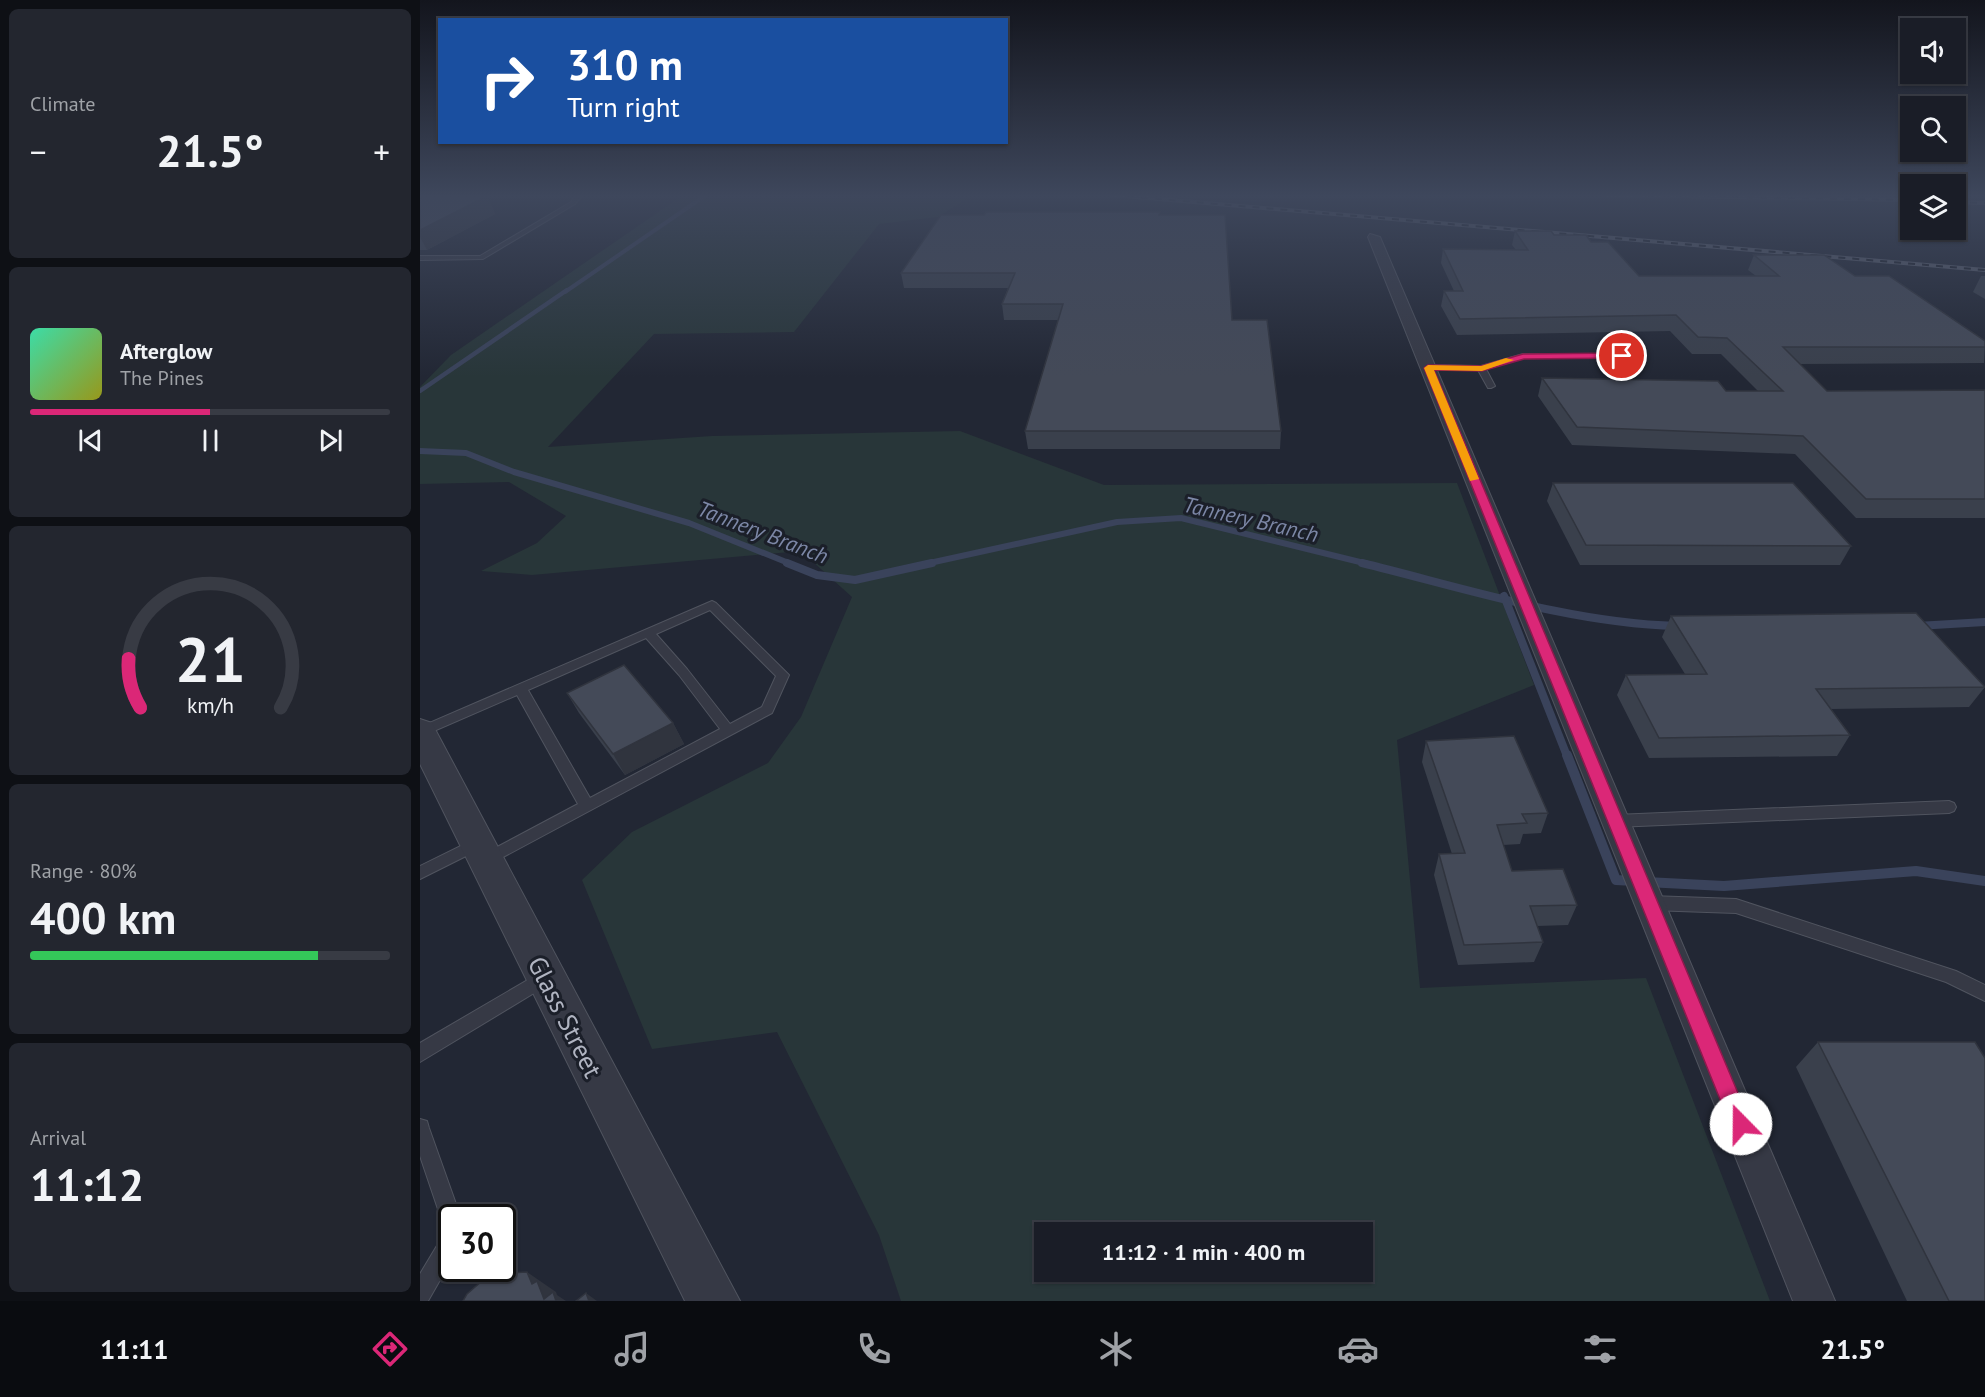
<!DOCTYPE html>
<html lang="en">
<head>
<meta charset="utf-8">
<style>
  :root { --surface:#1a1d27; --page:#23262f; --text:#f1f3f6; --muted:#9fa2a7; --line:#383b44; --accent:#db2777 }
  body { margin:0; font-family:"PT Sans",sans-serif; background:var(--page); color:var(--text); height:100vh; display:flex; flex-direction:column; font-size:22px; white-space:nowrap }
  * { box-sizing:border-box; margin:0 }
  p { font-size:20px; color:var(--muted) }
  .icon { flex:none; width:33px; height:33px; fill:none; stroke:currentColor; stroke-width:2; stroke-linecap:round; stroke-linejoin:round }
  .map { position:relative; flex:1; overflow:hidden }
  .side { display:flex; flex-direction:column; gap:9px; padding:9px; background:#0e1015; width:420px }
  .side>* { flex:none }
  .banner { position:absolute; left:18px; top:18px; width:570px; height:126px; border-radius:0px; box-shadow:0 2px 4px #0004,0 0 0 2px var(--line); background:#1a4fa0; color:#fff; overflow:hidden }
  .fabs { position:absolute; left:1480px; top:18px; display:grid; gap:12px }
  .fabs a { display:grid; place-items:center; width:66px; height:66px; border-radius:0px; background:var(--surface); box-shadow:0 2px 4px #0004,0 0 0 2px var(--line); font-size:30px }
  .speed { position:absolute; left:18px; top:1204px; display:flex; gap:12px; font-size:30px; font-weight:700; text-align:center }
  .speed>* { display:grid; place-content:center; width:78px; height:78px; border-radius:50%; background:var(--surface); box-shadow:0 2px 4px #0004,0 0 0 2px var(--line); line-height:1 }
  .speed .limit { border:3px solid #111; border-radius:9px; background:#fff; color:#111 }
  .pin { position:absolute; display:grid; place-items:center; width:51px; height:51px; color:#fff; margin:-26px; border:3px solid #fff; border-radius:50%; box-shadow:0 2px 6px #0007 }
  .me { position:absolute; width:66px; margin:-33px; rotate:338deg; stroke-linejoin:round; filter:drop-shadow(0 0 4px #0008) }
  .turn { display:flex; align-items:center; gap:21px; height:126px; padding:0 30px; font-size:27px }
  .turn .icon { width:78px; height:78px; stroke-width:2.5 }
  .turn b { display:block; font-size:42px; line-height:51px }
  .big { font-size:45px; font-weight:700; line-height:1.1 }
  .side .card { flex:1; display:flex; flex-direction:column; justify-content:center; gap:9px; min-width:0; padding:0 21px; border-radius:9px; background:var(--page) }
  .side .dial { align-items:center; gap:0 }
  .dial svg { height:156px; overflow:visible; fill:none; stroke:var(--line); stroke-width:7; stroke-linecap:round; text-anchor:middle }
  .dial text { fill:var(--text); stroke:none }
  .song { display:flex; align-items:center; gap:18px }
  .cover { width:72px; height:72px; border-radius:9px; background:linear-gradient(135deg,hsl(160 70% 55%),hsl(60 70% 35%)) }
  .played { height:6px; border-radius:3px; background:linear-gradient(90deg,var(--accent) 50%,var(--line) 50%) }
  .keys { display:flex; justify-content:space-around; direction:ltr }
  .heat { display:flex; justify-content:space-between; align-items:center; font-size:33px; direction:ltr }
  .charge { height:9px; border-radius:4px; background:linear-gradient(90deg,#34c759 80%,var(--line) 0) }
  .trip { position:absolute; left:614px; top:1222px; width:339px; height:60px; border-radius:0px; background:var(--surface); box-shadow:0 2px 4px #0004,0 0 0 2px var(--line); font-weight:700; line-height:60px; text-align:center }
  .dock { display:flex; height:96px; justify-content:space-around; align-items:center; background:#0a0c10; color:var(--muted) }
  .dock .icon { width:42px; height:42px }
  .dock .current { color:var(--accent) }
  .dock b { font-size:27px; color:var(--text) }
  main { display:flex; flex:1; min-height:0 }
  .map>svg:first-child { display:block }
</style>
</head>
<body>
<main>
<section class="side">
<div class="card"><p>Climate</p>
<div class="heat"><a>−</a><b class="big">21.5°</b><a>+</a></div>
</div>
<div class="card">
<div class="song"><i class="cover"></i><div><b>Afterglow</b><p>The Pines</p></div></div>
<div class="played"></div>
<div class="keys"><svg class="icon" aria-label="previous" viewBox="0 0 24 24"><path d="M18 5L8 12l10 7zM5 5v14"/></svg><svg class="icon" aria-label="pause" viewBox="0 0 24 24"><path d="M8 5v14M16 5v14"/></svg><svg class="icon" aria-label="next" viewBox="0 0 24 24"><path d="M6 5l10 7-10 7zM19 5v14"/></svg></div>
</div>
<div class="card dial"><svg viewBox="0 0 100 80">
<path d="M14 69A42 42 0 1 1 86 69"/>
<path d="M14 69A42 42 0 0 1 8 44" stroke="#db2777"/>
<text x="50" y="56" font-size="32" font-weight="700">21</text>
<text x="50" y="72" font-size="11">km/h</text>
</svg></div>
<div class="card"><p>Range · 80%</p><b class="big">400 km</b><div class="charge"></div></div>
<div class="card"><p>Arrival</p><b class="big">11:12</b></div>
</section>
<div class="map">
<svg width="1565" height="1301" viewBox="0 0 1565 1301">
  <rect width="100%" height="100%" fill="#222734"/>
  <!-- green -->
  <path fill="#283639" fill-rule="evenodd" d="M 263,195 L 552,195 L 518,217 L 459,224 L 374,332 L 234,334 L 128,447 L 292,436 L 540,431 L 684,485 L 1037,483 L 1114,685 L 977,740 L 1000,988 L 1226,978 L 1350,1301 L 481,1301 L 459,1235 L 357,1032 L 232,1049 L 162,880 L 212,832 L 348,763 L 381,717 L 432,597 L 381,551 L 112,575 L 61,571 L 117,543 L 146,516 L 89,482 L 0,484 L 0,387 L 31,355 ZM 624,1233 L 942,1233 L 942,1272 L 624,1272 Z"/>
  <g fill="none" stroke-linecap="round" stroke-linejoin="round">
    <!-- stream-far4 -->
    <polyline stroke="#3a435b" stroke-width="4" points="145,292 286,195"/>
    <!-- stream-far3 -->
    <polyline stroke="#3a435b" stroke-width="4.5" points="0,391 147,290"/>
    <!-- stream-far2 -->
    <g stroke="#3a435b" stroke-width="6">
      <polyline points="0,451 46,453 94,472 269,523 371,564"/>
      <polyline points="505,564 697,522 761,518 948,564"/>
    </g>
    <!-- stream-far1 -->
    <g stroke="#3a435b" stroke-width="8">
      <polyline points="367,563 397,575 435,580 512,563"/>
      <path d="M 942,563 C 1044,588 1151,623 1257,626"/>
      <polyline points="1084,596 1147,756"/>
      <polyline points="1497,626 1565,622"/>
    </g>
    <!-- stream -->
    <g stroke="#3a435b" stroke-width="10">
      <polyline points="1147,755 1196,880 1214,881"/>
      <polyline points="1226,882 1304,886 1496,871 1565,881"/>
    </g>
    <defs>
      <g id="service">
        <polygon points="156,195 162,195 155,204 63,259 0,260 0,256 60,256 151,202"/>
        <polygon points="1103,354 1202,354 1206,356 1202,358 1103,358 1066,369 1075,386 1071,388 1068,388 1058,370 1008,369 1004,367 1008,365 1061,366"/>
        <path d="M 292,601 L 296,603 L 369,675 L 352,713 L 72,863 L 67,865 L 62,863 L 59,859 L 62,855 L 158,804 L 97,695 L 0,737 L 0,727 ZM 290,610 L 356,676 L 342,707 L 310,724 L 267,669 L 236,634 ZM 226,638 L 259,675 L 300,729 L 170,798 L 108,690 Z"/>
        <polygon points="1529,801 1534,803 1536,807 1534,811 1529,813 1195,827 1190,825 1188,821 1190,817 1195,815"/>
        <polygon points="57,838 62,840 64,844 62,848 0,879 0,866"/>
        <polygon points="1230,896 1316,899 1536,971 1565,985 1565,1001 1526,982 1316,913 1230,910 1224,908 1222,903 1224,898"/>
        <polygon points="123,971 129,974 131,979 129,984 0,1062 0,1043"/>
        <polygon points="0,1119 7,1121 9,1128 41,1218 32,1218 32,1259 8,1301 0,1301 0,1274 27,1229 22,1221 0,1156"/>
      </g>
      <polygon id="minor" points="950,234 960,237 1415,1301 1373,1301 948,237"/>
      <polygon id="tertiary" points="0,719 12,723 16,731 320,1301 265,1301 0,764"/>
    </defs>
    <!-- service casing -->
    <use href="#service" stroke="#50545f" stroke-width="2"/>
    <!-- minor casing -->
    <use href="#minor" stroke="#50545f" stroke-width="2"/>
    <!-- tertiary casing -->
    <use href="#tertiary" stroke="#50545f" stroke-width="2"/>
    <!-- service -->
    <use href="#service" fill="#363945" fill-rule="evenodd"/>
    <!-- minor -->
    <use href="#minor" fill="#363945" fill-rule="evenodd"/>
    <!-- tertiary -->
    <use href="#tertiary" fill="#363945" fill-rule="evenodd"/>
    <defs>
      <g id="rail">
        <polyline points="693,195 1565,270"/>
        <polyline points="1186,195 1491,200"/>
        <polyline points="1536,202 1565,203"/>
      </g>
    </defs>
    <!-- rail casing -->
    <use href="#rail" stroke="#5a5f6d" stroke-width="4"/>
    <!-- rail -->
    <use href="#rail" stroke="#1b1f29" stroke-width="2" stroke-dasharray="7" stroke-linecap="butt"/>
  </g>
  <!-- wall -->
  <g fill="#3a404c">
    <polygon points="0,196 67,196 75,214 7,250 0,250"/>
    <polygon points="740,215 812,320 861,431 860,449 608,449 605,431 638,320 584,320 582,304 588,288 484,288 481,273"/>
    <polygon points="1095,231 1134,235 1171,242 1219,276 1336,276 1328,270 1334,255 1435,276 1565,341 1564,363 1380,364 1407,391 1565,390 1565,518 1436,518 1375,454 1152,445 1118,396 1122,378 1306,391 1338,391 1301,354 1272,354 1250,331 1037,335 1021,306 1024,291 1034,291 1021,263 1023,249 1096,250 1092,245"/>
    <polygon points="1561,276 1565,276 1565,299 1553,292"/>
    <polygon points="1133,483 1431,546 1420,565 1160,565 1127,501"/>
    <polygon points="1251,616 1565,687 1549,707 1411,709 1430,735 1417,756 1229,758 1197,695 1206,675 1265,674 1242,637"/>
    <polygon points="147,693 253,723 264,744 205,775 159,713"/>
    <polygon points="1006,741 1128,813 1121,833 1103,834 1100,844 1083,845 1092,871 1157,905 1148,925 1117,926 1123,942 1114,962 1038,965 1014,875 1019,854 1032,854 1002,762"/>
    <polygon points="1398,1042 1565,1301 1487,1301 1376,1067"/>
  </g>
  <!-- shaded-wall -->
  <g fill="#30343e">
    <polygon points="67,196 75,214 7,250 0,237 0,230"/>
    <polygon points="253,723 264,744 205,775 193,754"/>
    <polygon points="107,1272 136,1292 137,1295 146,1301 127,1301 124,1299 112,1284"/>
    <polygon points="166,1293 177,1301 169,1301"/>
  </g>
  <!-- building -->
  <g fill="#444a58" stroke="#30343e" stroke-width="1.5">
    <polygon points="0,196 67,196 0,230"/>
    <polygon points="566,212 740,212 739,215 805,215 812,320 847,320 861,431 605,431 643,304 582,304 595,273 481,273 521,215 564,215"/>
    <polygon points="1095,231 1131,231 1134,235 1166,235 1171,242 1188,242 1219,276 1359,276 1334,255 1404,255 1435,276 1469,276 1565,341 1565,347 1363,347 1407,391 1565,390 1565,499 1446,499 1383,436 1157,427 1122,378 1298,381 1306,391 1363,391 1307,338 1278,337 1256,315 1040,319 1024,291 1043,291 1023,249 1108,250"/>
    <polygon points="1133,483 1373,483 1431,546 1166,545"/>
    <polygon points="1496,613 1565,687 1396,689 1430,735 1239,738 1206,675 1287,674 1251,616"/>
    <polygon points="204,665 253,723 193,754 147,693"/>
    <polygon points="1094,736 1128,813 1102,814 1107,823 1077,825 1092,871 1143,869 1157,905 1110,906 1123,942 1044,945 1019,854 1045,853 1006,741"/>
    <polygon points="1398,1042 1555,1042 1565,1058 1565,1301 1529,1301"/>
    <polygon points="107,1272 112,1284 117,1281 124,1299 133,1292 136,1301 43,1301 47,1294 70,1274"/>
    <polygon points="166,1293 169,1301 156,1301"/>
  </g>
  <!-- sky -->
  <linearGradient id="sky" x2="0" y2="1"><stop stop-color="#13151d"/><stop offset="0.52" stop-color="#3e475c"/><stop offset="1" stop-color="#3e475c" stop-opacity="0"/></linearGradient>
  <rect width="1565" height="377" fill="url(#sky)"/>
  <!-- route -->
  <polygon fill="#db2777" stroke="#8e194d" stroke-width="1.5" points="1202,353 1206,356 1205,358 1104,359 1062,371 1014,370 1331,1124 1328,1132 1321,1135 1313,1132 1310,1124 1004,368 1008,365 1061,366 1103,354"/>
  <!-- slow -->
  <polygon fill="#f59e0b" points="1086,358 1094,360 1062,371 1014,370 1059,479 1050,481 1004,368 1008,365 1061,366"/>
  <g text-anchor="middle" stroke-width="6" stroke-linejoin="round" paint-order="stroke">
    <!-- water labels -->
    <g font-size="22" font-style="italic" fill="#7c87a6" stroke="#1b1f29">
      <text transform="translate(831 519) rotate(13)" y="8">Tannery Branch</text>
      <text transform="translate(343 532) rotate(21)" y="8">Tannery Branch</text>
    </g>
    <!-- near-street labels -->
    <g font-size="26" fill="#b0b4c1" stroke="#1b1f29">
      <text transform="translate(145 1017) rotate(63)" y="9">Glass Street</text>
    </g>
  </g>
</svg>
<div class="fabs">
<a><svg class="icon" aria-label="sound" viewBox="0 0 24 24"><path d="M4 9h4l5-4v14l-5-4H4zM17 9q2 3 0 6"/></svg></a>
<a><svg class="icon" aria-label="search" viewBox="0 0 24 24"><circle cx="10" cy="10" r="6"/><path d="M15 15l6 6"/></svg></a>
<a><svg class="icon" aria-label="layers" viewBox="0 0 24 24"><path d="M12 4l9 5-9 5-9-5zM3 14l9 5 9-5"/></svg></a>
</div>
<div class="speed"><div class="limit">30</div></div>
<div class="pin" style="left:1202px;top:356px;background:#d93025"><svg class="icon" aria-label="arrive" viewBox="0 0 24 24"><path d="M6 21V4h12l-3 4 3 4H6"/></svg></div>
<svg class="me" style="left:1321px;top:1124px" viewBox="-20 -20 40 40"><circle r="19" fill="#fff"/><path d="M0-13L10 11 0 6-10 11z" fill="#db2777"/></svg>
<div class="trip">11:12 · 1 min · 400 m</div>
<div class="banner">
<div class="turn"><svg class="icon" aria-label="right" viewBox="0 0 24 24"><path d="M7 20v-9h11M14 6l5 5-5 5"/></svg><div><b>310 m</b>Turn right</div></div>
</div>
</div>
</main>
<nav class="dock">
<b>11:11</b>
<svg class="icon current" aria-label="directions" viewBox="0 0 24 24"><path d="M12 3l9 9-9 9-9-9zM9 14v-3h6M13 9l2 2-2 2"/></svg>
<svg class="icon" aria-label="music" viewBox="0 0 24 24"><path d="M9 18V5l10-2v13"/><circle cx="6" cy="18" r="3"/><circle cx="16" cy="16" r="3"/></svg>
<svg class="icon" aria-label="phone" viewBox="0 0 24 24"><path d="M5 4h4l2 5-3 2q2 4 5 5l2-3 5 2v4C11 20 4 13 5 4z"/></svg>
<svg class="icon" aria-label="climate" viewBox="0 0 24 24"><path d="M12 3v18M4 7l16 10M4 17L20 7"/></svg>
<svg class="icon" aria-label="car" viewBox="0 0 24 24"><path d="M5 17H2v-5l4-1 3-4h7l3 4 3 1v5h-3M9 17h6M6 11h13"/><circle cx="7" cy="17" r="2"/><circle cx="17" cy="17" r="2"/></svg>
<svg class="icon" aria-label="filters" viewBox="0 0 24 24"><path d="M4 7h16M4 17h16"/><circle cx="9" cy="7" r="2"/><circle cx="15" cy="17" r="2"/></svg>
<b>21.5°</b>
</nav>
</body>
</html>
